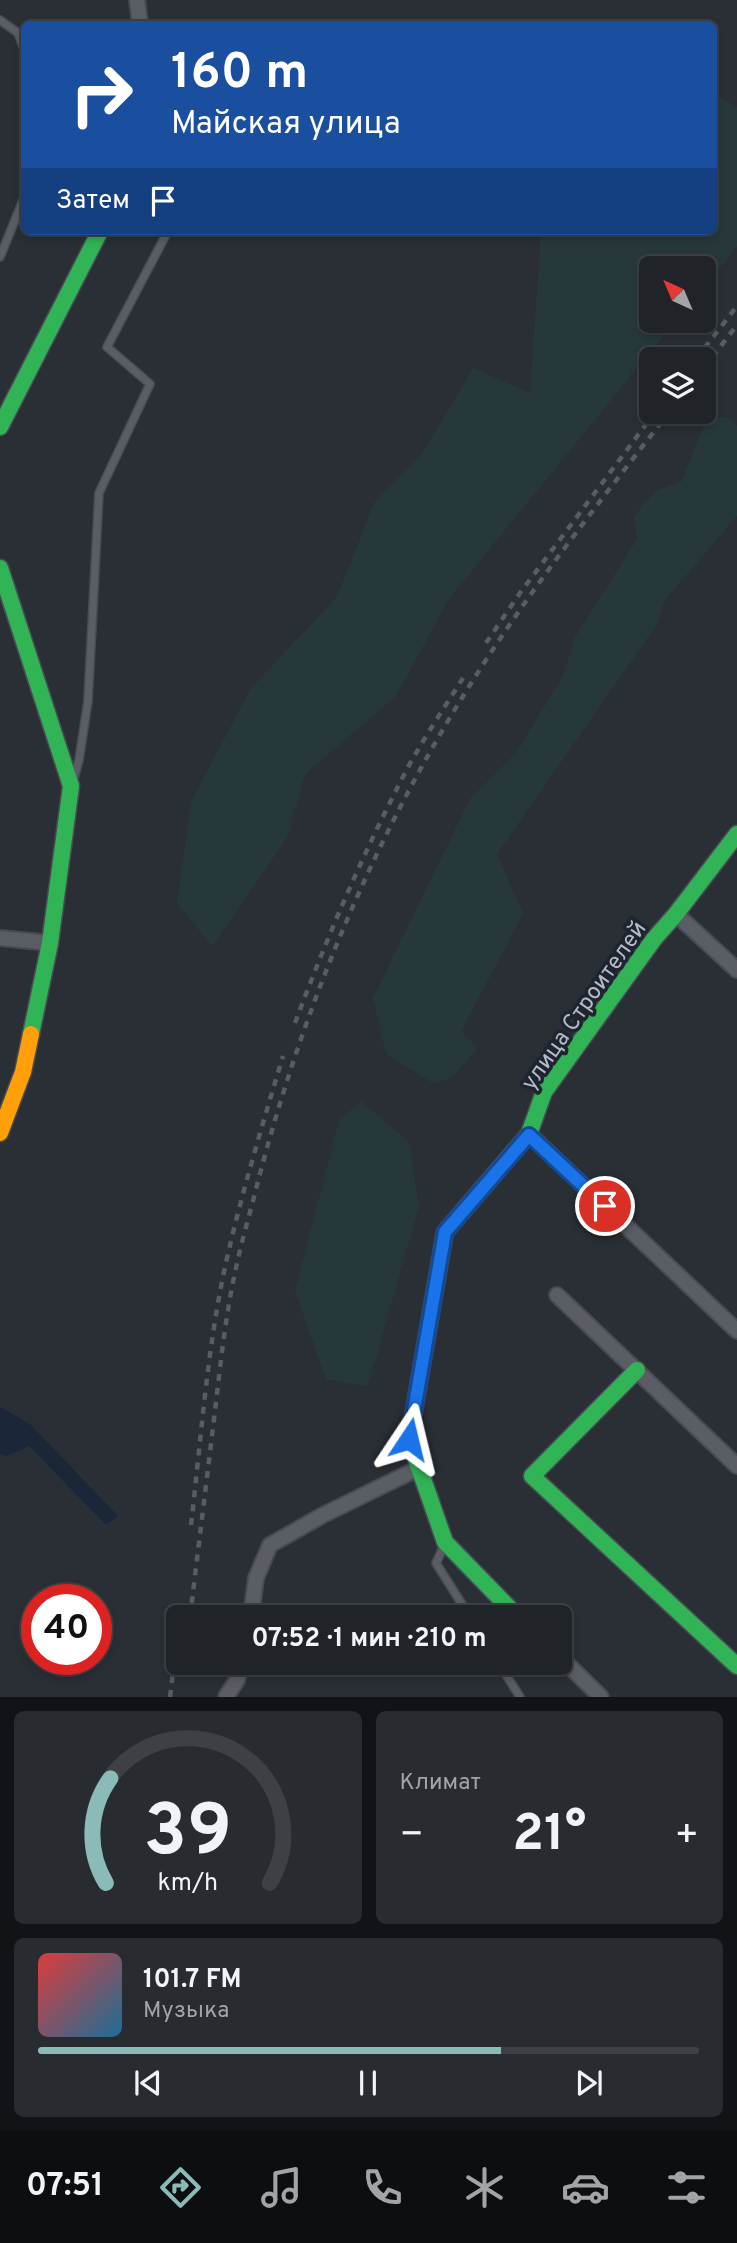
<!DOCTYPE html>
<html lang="ru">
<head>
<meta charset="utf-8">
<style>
  :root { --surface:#202328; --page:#282b30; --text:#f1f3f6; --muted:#a2a4a8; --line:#3d4045; --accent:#8bbbb9 }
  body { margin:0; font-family:Overpass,sans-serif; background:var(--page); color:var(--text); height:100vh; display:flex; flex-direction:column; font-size:26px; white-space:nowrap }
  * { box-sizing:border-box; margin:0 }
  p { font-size:23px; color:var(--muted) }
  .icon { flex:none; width:38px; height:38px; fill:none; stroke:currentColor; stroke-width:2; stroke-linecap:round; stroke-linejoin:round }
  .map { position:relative; height:1697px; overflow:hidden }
  .sheet { display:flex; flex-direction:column; gap:14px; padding:14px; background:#121316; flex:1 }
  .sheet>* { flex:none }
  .guide { position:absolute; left:21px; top:21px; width:696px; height:214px; border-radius:10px; box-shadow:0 4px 10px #0003,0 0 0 2px var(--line); background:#1a4fa0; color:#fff; overflow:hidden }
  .needle { width:46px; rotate:316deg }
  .buttons { position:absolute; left:639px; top:256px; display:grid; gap:14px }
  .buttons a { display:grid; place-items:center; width:77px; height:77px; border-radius:10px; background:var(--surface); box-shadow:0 4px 10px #0003,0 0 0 2px var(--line); font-size:35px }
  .speed { position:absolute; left:21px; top:1584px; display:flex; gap:14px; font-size:35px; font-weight:700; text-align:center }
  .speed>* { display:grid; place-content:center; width:91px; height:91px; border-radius:50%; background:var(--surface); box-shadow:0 4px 10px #0003,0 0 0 2px var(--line); line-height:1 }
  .speed .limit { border:10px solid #d22; background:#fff; color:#111 }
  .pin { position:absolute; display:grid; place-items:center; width:60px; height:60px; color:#fff; margin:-30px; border:4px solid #fff; border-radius:50%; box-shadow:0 2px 7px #0007 }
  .me { position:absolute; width:77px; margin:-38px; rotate:10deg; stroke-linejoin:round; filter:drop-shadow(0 0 5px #0008) }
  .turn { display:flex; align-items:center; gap:24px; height:147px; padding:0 35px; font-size:32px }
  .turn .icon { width:91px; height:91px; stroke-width:2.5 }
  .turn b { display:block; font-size:49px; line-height:60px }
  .then { display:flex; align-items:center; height:66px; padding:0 35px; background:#0003; gap:14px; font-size:26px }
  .big { font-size:52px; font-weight:700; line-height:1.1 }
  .sheet .card { flex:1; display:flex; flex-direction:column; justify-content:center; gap:10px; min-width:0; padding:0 24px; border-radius:10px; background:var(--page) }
  .sheet .dial { align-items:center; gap:0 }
  .dial svg { height:182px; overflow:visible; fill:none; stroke:var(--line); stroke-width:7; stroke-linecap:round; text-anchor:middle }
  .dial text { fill:var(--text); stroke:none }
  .song { display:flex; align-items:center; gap:21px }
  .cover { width:84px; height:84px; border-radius:10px; background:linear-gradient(135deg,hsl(0 70% 55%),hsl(200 70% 35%)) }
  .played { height:7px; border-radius:4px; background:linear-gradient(90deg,var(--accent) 70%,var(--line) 70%) }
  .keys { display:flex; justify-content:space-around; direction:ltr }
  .heat { display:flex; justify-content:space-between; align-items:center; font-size:38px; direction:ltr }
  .sheet .tiles { flex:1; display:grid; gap:14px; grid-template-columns:1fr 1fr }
  .card:last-child { grid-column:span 2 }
  .trip { position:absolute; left:166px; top:1605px; width:406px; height:70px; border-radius:10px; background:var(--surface); box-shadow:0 4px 10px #0003,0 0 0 2px var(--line); font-weight:700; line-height:70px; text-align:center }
  .tabs { display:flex; height:112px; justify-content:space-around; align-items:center; background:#0d0e10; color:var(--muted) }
  .tabs .icon { width:49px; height:49px }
  .tabs .current { color:var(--accent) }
  .tabs b { font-size:32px; color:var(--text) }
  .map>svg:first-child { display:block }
</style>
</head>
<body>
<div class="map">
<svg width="737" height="1697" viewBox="0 0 737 1697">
  <rect width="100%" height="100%" fill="#2a2f36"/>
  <!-- green -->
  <g fill="#27383b">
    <polygon points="714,93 737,107 737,246 704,287 704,268 651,268 651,320 676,320 448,600 396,696 305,774 287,838 212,946 177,903 191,802 251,688 337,597 376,499 421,456 473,368 530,393 541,231 714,231"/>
    <polygon points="707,417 728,418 737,426 737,516 665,600 657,624 497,854 523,914 461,1031 478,1048 451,1078 433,1083 386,1054 373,998 470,799 517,752 564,674 575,637 637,539 634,516 657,490 682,481"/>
    <polygon points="361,1101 409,1142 419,1206 368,1386 326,1379 295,1291 339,1121"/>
  </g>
  <!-- water -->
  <polygon fill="#1b2638" points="0,1407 30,1424 118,1516 106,1525 29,1446 7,1456 0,1454"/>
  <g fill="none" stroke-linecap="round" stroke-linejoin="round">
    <defs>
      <g id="lane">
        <polyline points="0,20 18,33 24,49"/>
        <polyline points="0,257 24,198"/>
        <polyline points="74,778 79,760 88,701 99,493 150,384 107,347 168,231"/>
        <polyline points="444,1546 436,1563 470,1617"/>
        <polyline points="498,1662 520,1697"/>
      </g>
      <g id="street">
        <polyline points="137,0 140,24"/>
        <polyline points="676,914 737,970"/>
        <polyline points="0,938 50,943"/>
        <polyline points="529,1134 737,1331"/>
        <polyline points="557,1295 737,1466"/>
        <polyline points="251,1617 256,1578 270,1545 323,1515 419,1468"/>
        <polyline points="560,1657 601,1697"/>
        <polyline points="226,1697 237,1680 242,1662"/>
      </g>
      <g id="fast">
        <polyline points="0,427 100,231"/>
        <polyline points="0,568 71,786 50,943 31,1034"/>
        <polyline points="637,1370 532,1476 737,1666"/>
        <polyline points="518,1617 445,1542 409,1439 445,1232 529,1134 544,1092 654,939 676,914 737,834"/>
      </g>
      <polyline id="slow" points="0,1133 23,1072 31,1034"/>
    </defs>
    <!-- lane casing -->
    <use href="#lane" stroke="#484b53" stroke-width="10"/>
    <!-- street casing -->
    <use href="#street" stroke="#484b53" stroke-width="18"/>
    <!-- fast casing -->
    <use href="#fast" stroke="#484b53" stroke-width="19"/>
    <!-- slow casing -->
    <use href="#slow" stroke="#484b53" stroke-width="19"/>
    <!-- lane -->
    <use href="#lane" stroke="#5a5d64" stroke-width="7"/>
    <!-- street -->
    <use href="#street" stroke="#5a5d64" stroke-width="14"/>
    <!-- fast -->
    <use href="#fast" stroke="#30b455" stroke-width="16"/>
    <!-- slow -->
    <use href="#slow" stroke="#ff9f0a" stroke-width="16"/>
    <!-- rail -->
    <g stroke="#595c62" stroke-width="4.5" stroke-dasharray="7 7" stroke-linecap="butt">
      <polyline points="696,359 737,306"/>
      <polyline points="704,368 737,325"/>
      <polyline points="486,643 520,593 656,411"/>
      <path d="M 295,1023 C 327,937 364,851 407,769 C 424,738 444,708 463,678"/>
      <path d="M 191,1525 C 201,1439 207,1351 225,1267 C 241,1195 262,1126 283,1056"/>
      <path d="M 190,1617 C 198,1551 206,1485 214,1419 C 220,1369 225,1317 236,1268 C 241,1244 248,1220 254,1197 C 299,1017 371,842 470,685 C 530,589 601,500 670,411"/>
      <polyline points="170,1697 178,1629"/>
    </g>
  </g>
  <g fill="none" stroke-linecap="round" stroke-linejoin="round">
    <defs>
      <polyline id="route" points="409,1439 445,1232 529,1135 605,1206"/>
    </defs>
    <!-- route casing -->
    <use href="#route" stroke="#114b97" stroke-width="18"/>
    <!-- route -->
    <use href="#route" stroke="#1a73e8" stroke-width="12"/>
  </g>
  <g text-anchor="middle" stroke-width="7" stroke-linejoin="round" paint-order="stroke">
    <!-- street labels -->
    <g font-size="23" fill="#b4bbc7" stroke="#1e2530">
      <text transform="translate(583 1005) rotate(-55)" y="8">улица Строителей</text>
    </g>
  </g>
</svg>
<div class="buttons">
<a><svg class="needle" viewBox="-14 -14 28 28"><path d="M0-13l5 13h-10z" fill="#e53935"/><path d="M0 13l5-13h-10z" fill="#a2a4a8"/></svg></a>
<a><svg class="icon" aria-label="layers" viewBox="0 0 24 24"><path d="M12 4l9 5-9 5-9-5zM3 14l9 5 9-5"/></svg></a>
</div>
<div class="speed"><div class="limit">40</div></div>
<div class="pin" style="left:605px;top:1206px;background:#d93025"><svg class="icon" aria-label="arrive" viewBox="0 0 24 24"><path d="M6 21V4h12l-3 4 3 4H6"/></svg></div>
<svg class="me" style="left:409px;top:1439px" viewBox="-20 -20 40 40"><path d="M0-17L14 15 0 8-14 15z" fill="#1a73e8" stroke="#fff" stroke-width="4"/></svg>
<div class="trip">07:52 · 1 мин · 210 m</div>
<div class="guide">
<div class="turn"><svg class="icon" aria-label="right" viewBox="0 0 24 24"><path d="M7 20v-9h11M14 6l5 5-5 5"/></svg><div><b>160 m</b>Майская улица</div></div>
<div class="then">Затем<svg class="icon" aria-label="arrive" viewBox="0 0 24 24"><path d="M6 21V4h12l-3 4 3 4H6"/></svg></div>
</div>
</div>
<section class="sheet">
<div class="tiles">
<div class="card dial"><svg viewBox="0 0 100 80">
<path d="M14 69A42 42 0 1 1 86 69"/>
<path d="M14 69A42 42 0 0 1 16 23" stroke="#8bbbb9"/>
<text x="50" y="56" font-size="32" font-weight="700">39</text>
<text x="50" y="72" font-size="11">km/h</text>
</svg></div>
<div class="card"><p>Климат</p>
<div class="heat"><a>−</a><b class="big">21°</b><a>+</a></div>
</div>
<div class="card">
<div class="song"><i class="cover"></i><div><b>101.7 FM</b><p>Музыка</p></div></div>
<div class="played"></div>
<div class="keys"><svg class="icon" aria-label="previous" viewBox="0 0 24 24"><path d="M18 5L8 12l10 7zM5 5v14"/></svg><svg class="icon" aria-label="pause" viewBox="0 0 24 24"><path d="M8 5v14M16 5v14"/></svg><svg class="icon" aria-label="next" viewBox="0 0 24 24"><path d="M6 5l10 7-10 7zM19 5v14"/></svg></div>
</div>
</div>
</section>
<nav class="tabs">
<b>07:51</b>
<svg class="icon current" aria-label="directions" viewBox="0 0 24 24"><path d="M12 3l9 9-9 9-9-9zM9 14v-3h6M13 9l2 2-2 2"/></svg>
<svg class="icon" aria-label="music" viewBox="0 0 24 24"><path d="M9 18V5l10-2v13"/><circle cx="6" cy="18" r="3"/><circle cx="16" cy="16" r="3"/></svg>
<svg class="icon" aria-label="phone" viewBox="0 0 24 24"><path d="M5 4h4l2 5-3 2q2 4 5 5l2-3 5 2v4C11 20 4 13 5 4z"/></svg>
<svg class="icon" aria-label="climate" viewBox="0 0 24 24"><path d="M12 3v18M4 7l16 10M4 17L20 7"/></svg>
<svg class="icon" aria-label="car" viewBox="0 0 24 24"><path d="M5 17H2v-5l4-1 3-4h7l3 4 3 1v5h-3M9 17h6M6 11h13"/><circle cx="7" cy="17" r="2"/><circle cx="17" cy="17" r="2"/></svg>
<svg class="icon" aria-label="filters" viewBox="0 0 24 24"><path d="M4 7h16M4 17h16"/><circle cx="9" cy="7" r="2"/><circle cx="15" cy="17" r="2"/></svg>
</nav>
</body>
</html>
